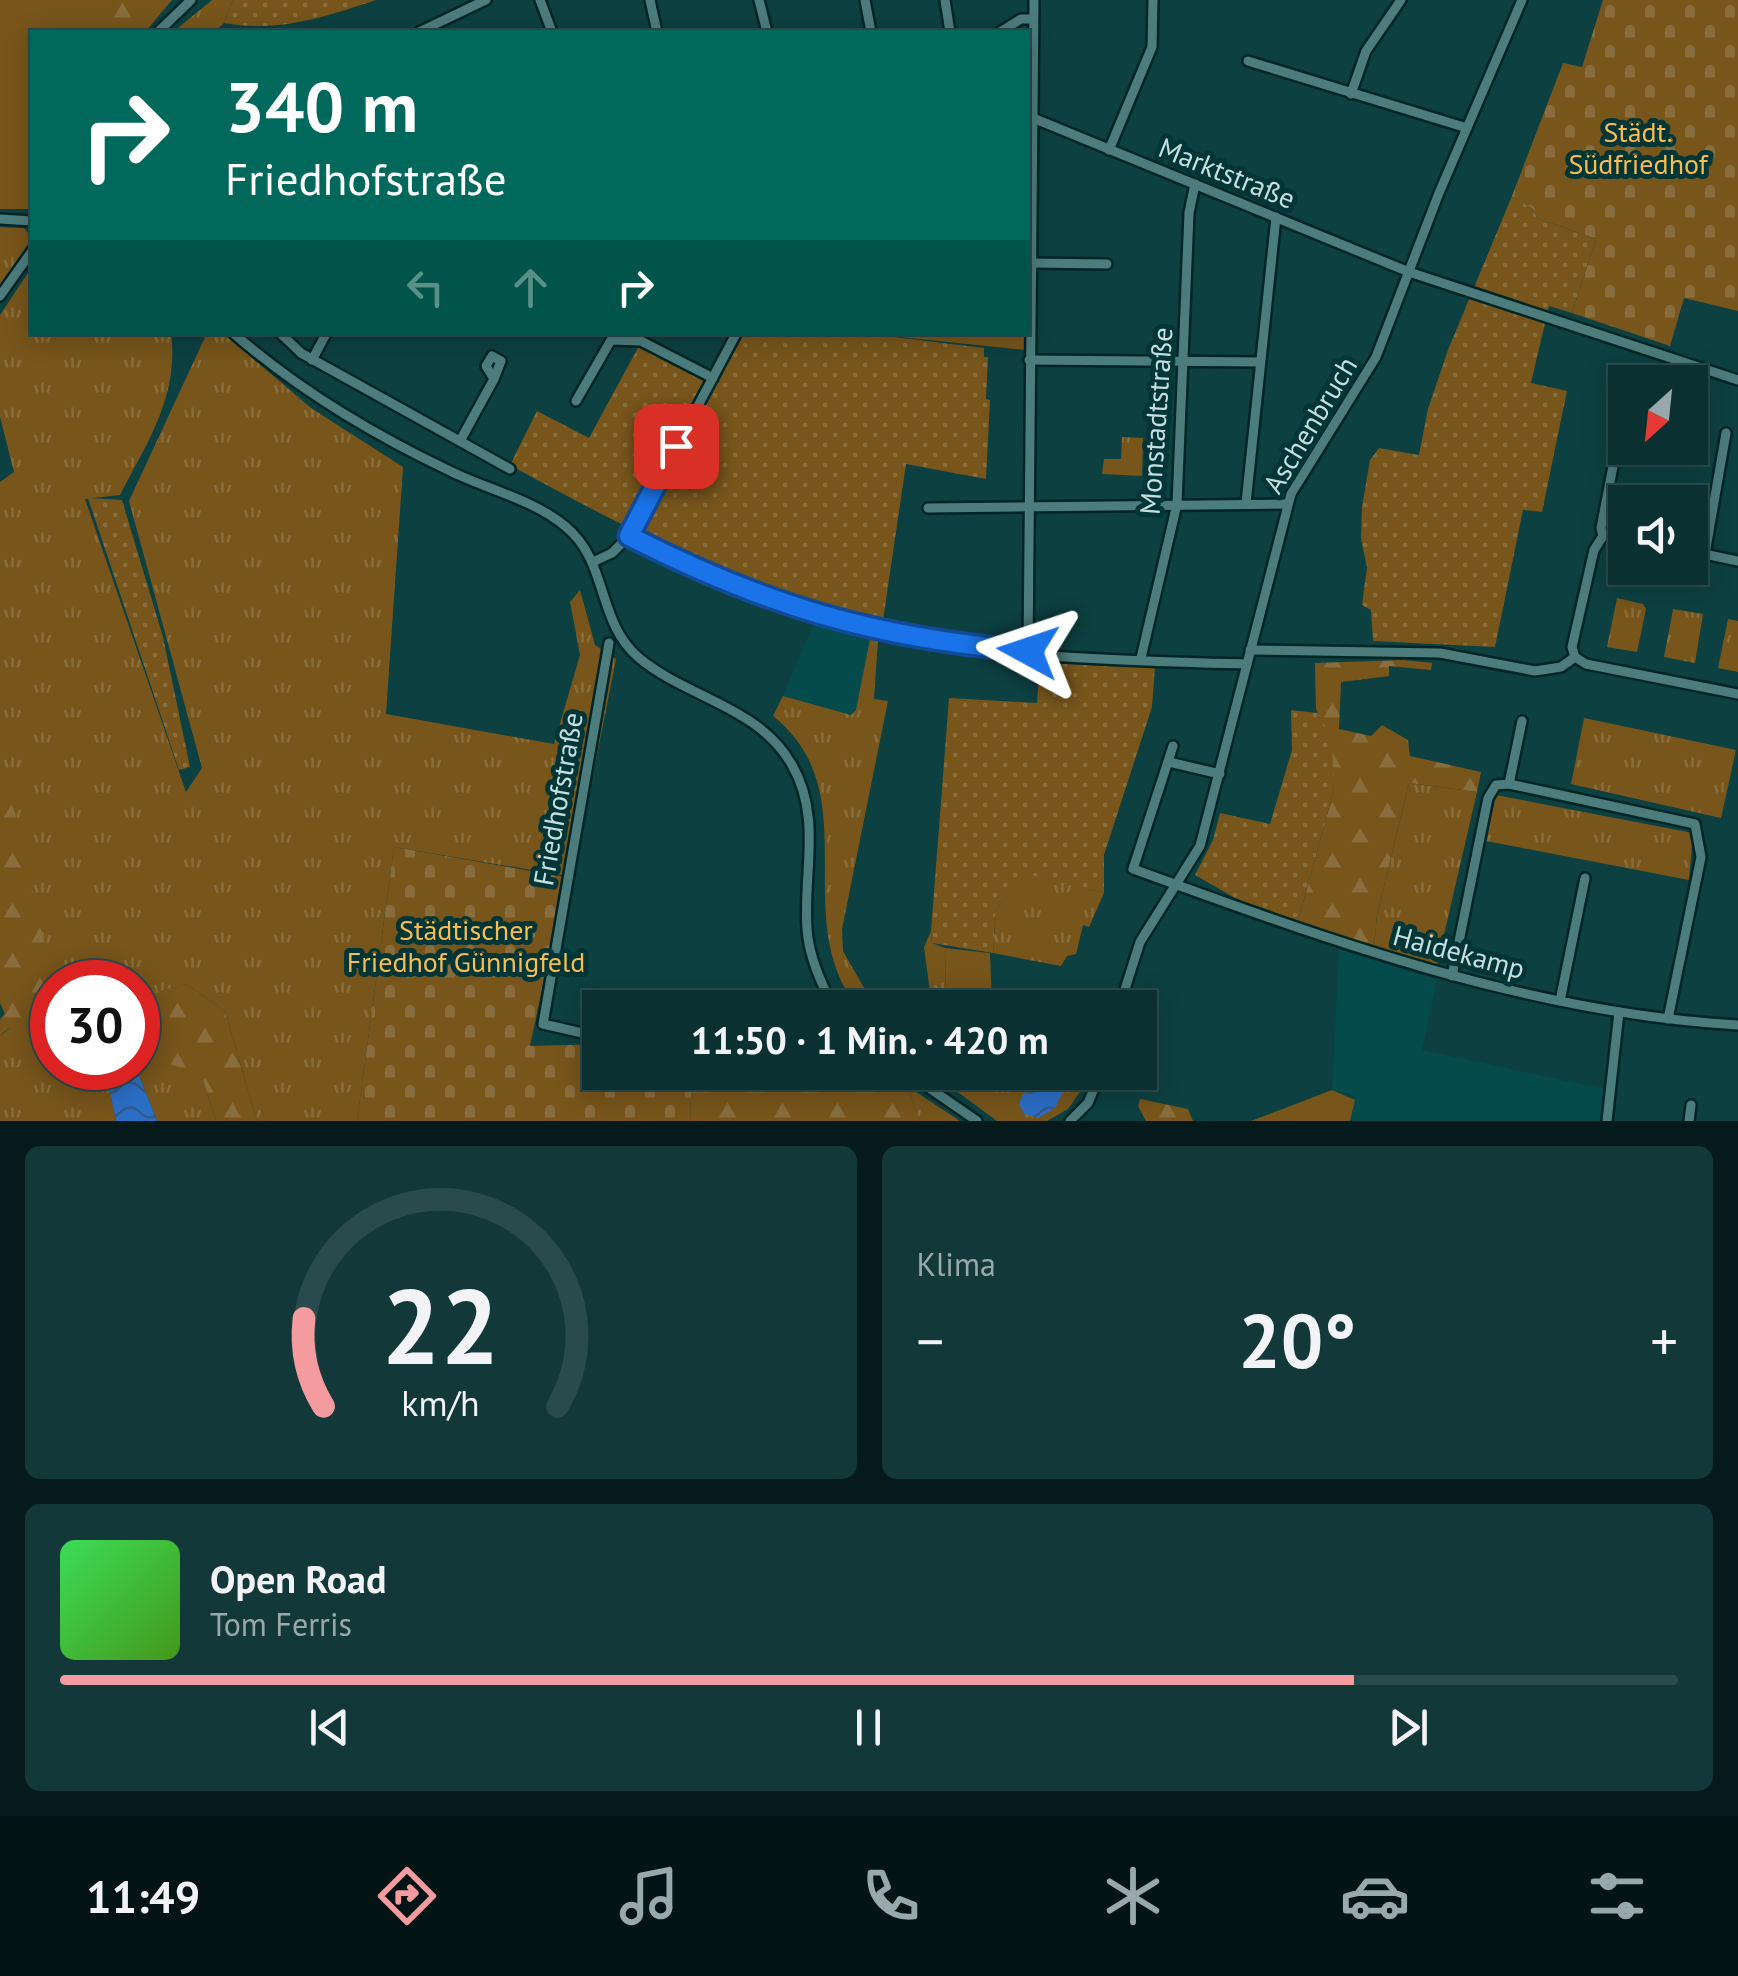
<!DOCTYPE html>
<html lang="de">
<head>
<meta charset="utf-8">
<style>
  :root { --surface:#0a3031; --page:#133839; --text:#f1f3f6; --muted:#99a9ab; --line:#2a4b4d; --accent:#f49b9f }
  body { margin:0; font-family:"PT Sans",sans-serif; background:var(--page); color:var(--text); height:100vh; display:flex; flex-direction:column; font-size:38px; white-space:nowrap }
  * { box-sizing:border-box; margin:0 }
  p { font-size:32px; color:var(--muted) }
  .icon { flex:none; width:55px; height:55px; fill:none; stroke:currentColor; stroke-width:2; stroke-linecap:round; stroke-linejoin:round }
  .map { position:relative; height:1121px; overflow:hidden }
  .details { display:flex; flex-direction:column; gap:25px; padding:25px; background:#061a1b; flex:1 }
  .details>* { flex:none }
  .guide { position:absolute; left:30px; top:30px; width:1000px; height:305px; border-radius:0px; box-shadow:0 5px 25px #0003,0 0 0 2px var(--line); background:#00695c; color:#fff; overflow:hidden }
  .needle { width:65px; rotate:207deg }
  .fabs { position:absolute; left:1608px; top:365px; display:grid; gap:20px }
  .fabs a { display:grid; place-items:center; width:100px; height:100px; border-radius:0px; background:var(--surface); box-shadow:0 5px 25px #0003,0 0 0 2px var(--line); font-size:50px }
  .speed { position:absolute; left:30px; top:960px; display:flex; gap:20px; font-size:50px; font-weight:700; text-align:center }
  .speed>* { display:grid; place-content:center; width:130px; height:130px; border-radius:50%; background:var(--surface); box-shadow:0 5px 25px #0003,0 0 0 2px var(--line); line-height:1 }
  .speed .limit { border:15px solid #d22; background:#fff; color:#111 }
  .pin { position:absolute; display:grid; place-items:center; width:85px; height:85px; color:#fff; margin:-42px; border-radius:20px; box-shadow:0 5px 15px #0006 }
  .me { position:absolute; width:110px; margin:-55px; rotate:275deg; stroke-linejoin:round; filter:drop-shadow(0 0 8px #0008) }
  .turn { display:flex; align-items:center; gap:35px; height:210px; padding:0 30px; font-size:45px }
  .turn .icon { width:130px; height:130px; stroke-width:2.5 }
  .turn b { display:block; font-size:70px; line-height:85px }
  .lanes { display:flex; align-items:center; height:95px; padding:0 30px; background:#0003; justify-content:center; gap:50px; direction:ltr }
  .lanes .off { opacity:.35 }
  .big { font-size:75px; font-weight:600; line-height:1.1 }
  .details .card { flex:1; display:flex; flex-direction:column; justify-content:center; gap:15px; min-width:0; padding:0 35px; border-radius:15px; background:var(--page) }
  .details .dial { align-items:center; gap:0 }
  .dial svg { height:260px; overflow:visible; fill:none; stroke:var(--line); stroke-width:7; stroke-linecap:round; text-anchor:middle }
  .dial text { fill:var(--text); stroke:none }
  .song { display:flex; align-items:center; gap:30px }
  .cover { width:120px; height:120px; border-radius:15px; background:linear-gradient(135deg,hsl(130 70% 55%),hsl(100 70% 35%)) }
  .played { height:10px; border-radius:5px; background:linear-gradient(90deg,var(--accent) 80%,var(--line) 80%) }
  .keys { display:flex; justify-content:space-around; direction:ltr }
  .heat { display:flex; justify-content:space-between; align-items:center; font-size:55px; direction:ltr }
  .details .tiles { flex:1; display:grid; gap:25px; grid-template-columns:1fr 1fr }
  .card:last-child { grid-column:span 2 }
  .trip { position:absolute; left:582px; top:990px; width:575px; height:100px; border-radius:0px; background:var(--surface); box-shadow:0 5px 25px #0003,0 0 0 2px var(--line); font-weight:600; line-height:100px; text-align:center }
  .dock { display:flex; height:160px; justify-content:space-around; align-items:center; background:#041314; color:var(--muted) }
  .dock .icon { width:70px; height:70px }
  .dock .selected { color:var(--accent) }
  .dock b { font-size:45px; color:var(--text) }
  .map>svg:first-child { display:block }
</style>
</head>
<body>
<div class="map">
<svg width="1738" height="1121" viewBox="0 0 1738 1121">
  <defs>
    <pattern id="grass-tufts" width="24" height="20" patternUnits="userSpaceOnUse" patternTransform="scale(2.5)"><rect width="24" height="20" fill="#77551b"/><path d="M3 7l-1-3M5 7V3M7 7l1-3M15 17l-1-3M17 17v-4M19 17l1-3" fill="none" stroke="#896d3c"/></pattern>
    <pattern id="forest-firs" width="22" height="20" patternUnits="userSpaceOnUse" patternTransform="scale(2.5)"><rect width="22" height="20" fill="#77551b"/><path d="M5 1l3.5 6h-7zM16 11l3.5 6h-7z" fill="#896d3c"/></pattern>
    <pattern id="cemetery-stones" width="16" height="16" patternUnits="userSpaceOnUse" patternTransform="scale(2.5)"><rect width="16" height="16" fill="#77551b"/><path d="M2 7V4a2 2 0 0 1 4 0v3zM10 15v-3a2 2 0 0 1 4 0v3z" fill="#896d3c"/></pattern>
    <pattern id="garden-dots" width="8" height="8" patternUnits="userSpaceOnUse" patternTransform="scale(2.5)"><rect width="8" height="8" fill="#77551b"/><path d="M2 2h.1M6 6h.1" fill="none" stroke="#896d3c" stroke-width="1.8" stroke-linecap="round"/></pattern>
    <pattern id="water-waves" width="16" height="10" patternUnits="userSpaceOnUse" patternTransform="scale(2.5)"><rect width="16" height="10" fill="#2b6ec5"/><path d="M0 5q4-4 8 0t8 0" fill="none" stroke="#325b8a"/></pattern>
  </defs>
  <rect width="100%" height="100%" fill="#0d4041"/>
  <!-- built -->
  <g fill="#054b4c">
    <polygon points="816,618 865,631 870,640 856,711 851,715 783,696"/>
    <polygon points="1339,949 1437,980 1422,1050 1604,1089 1603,1121 1350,1121 1354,1095 1332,1090"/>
  </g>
  <!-- grass -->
  <g fill="url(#grass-tufts)">
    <polygon points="212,0 233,0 224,23 214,32 173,32"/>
    <polygon points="0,227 24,228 32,238 0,287"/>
    <path d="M 28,273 L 32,282 L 32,332 L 171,333 C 179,396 148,441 120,495 L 85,499 L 186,792 L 202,768 L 129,501 L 207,333 L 223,333 L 311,408 L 403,467 L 386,714 L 554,744 L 580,655 L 570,602 L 580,590 L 595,645 L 616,659 L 573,877 L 394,847 L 357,1121 L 257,1121 L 225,1011 L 186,984 L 146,996 L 201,1074 L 216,1121 L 157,1121 L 136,1068 L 138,982 L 53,982 L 0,778 L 0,482 L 14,472 L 0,417 L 0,315 Z"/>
    <polygon points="1122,437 1143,438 1142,476 1102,474 1104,459 1121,459"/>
    <polygon points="1617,598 1643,604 1646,609 1637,652 1607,647"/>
    <polygon points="1673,609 1703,614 1695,663 1664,657"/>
    <polygon points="1728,619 1738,621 1738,672 1718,668"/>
    <path d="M 870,639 L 878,641 L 874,699 L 888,701 L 842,929 L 843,951 L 875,1007 L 858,1008 C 786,916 870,794 773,716 L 783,696 L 851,715 L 856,710 Z"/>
    <polygon points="1584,718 1736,750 1721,818 1571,784"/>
    <polygon points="1409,783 1477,792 1437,965 1374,947 1377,915"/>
    <polygon points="1496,795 1693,833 1689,880 1486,841"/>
    <polygon points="1030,874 1104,893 1089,927 1083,925 1076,954 1067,956 1061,966 993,953 996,909"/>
    <polygon points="931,931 932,943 945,948 946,1007 932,1007 924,947"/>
    <polygon points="36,1024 52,1030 52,1068 105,1068 116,1121 0,1121 0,1036 14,1025"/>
    <polygon points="932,1073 1093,1073 1068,1109 1047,1121 997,1121"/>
    <polygon points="907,1086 960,1121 920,1121"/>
  </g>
  <!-- forest -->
  <g fill="url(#forest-firs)">
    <polygon points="41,0 172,0 145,32 43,32"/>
    <polygon points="1403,660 1432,663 1431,670 1389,666 1389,676 1341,682 1339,729 1371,736 1382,725 1408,740 1410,756 1481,772 1477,792 1409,783 1377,915 1374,947 1298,921 1334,790 1329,740 1316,709 1315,663"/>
    <path d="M 0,778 L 15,813 L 53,982 L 52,1030 C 34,1024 14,1020 0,1036 L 0,1019 L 5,1014 L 0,1003 Z"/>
    <polygon points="186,984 225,1011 257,1121 216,1121 201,1074 163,1062 145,995"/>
    <polygon points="692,1072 886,1073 907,1086 920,1121 690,1121"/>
    <polygon points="1140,1099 1188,1109 1193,1121 1146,1121 1138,1106"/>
  </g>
  <!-- cemetery -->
  <g fill="url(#cemetery-stones)">
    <polygon points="1603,0 1738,0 1738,311 1684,298 1670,346 1572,313 1596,239 1537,218 1533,209 1512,196 1563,63 1582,67"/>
    <polygon points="394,847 566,877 530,1046 600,1044 600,1072 692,1073 690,1121 357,1121"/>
  </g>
  <!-- park -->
  <g fill="#77551b">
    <polygon points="0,0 114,0 111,32 32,32 32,209 0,209"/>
    <polygon points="861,333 1026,333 1026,350"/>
    <polygon points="945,948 990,953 992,1007 946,1007"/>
    <polygon points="1332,1090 1355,1100 1350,1121 1251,1121"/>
  </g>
  <!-- garden -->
  <g fill="url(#garden-dots)">
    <path d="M 233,0 L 376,0 C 325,17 278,33 224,23 Z"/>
    <polygon points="1512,196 1533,209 1537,218 1596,239 1572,313 1549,306 1531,383 1567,391 1542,512 1523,510 1495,647 1373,641 1371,610 1362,605 1367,567 1361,539 1362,507 1370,460 1379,448 1419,455 1428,409 1448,350"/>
    <path d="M 741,333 L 861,333 L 984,348 L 984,357 L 988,357 L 986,399 L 990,400 L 986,479 L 906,464 L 882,627 C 749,592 630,531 510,465 L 537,411 L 589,438 L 640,344 L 713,383 Z"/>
    <polygon points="88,498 122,500 163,637 190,767 179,770"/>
    <polygon points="1040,660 1155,667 1152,707 1104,855 1104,893 1030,875 996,909 993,953 932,943 931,931 949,698 1037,703"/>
    <polygon points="1291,710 1318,713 1332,740 1334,790 1298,921 1237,899 1195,875 1213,840 1220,813 1270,824 1292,750"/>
  </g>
  <!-- water -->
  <g fill="url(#water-waves)">
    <polygon points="105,1068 136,1068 157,1121 116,1121"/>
    <polygon points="1057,1076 1064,1090 1055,1108 1038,1118 1024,1114 1019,1104 1023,1094"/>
  </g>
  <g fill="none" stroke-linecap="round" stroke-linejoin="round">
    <defs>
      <g id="minor">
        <polyline points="540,0 552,32"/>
        <polyline points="650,0 657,32"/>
        <polyline points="759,0 767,32"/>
        <polyline points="865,0 871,32"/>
        <polyline points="945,0 950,32"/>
        <polyline points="158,32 191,0"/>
        <polyline points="419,32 486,0"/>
        <polyline points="1000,32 1021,19 1032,19"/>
        <polyline points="1248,61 1467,128"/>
        <polyline points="1351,94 1366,51 1401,0"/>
        <polyline points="1028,116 1409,272 1738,380"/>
        <polyline points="1109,150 1152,47 1153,0"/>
        <polyline points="0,219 32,221"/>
        <polyline points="1030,263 1107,264"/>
        <polyline points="0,296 32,251"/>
        <path d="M 232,332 C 297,389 372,434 450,471 C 486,489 535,500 566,527 C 608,561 597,622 638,657 C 686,698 759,706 792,765 C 822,817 803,873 807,929 C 809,957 821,983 834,1008"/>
        <polyline points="279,332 301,353 510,469"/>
        <polyline points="312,360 327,332"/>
        <polyline points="1029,360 1260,362"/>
        <polyline points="576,401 611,340 641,341 713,378"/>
        <polyline points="1623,415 1601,528 1603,536 1594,550 1572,647 1575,657 1586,664 1738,694"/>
        <polyline points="460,441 494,379 501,361 492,356 486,366 494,379"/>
        <polyline points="1246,503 1276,217"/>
        <polyline points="928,508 1287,504"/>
        <path d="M 629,536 C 705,577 792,614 876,632 C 993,658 1128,661 1247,664"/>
        <polyline points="1603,536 1625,537"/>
        <polyline points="1690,551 1738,561"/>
        <polyline points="1705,554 1726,433"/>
        <polyline points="593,562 612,553 629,536 737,332"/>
        <polyline points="1250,650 1440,653 1535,671 1561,667 1575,657"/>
        <polyline points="1028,651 1034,0"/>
        <polyline points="1141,658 1177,504 1189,213 1195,184"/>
        <path d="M 1173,746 L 1133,869 C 1328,940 1528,1013 1738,1025"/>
        <polyline points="1169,762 1220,774"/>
        <polyline points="1509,784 1695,824 1701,857 1668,1019"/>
        <polyline points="1452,976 1488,798 1496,785 1509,784 1522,721"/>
        <polyline points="1560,1001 1585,878"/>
        <polyline points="1119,1008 1140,942 1200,846 1291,494 1376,357 1439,193 1522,0"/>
        <polyline points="600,1037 543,1024 609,643"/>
        <polyline points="906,1072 977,1121"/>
        <polyline points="1070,1121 1088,1103 1101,1072"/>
        <polyline points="1607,1121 1619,1012"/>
        <polyline points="1689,1121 1691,1105"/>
      </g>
    </defs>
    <!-- minor casing -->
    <use href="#minor" stroke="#002526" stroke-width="14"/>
    <!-- minor -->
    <use href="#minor" stroke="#4d7c7d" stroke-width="9"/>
  </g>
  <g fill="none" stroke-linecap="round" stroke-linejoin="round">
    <defs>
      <path id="route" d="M 676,446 L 629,536 C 766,606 875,638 1028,651"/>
    </defs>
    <!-- route casing -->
    <use href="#route" stroke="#114b97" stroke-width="25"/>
    <!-- route -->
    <use href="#route" stroke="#1a73e8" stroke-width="18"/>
  </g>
  <g text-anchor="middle" stroke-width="10" stroke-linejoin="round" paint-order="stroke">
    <!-- park labels -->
    <g font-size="28" fill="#fdbb4d" stroke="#003637">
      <text x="1638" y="142">Städt.<tspan x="1638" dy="32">Südfriedhof</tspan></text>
      <text x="466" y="940">Städtischer<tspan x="466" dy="32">Friedhof Günnigfeld</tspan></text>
    </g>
    <!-- street labels -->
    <g font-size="28" fill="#c6dede" stroke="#003637">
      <text transform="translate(1227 173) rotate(22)" y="10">Marktstraße</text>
      <text transform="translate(1156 421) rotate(-86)" y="10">Monstadtstraße</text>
      <text transform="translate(1310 425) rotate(-59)" y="10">Aschenbruch</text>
      <text transform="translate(558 799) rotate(-80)" y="10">Friedhofstraße</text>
      <text transform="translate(1459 952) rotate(15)" y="10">Haidekamp</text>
    </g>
  </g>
</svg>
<div class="fabs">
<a><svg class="needle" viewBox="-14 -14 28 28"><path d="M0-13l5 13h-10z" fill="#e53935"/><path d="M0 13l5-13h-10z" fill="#99a9ab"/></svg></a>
<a><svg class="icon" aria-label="sound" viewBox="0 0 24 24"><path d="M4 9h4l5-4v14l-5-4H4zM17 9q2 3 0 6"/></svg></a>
</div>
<div class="speed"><div class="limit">30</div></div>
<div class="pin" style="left:676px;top:446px;background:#d93025"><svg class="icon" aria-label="arrive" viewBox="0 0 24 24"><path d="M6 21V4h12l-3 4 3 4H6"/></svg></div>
<svg class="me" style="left:1028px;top:651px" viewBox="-20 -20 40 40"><path d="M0-17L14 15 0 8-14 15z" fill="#1a73e8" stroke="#fff" stroke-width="4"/></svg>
<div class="trip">11:50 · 1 Min. · 420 m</div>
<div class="guide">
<div class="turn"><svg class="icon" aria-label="right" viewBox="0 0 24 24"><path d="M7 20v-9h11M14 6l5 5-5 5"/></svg><div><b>340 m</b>Friedhofstraße</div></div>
<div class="lanes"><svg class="icon off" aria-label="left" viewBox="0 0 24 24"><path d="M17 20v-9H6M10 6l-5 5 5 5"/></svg><svg class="icon off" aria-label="ahead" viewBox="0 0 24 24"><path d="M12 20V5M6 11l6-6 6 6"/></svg><svg class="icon" aria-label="right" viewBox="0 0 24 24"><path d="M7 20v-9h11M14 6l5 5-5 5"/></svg></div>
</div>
</div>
<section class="details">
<div class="tiles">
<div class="card dial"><svg viewBox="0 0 100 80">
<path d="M14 69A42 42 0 1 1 86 69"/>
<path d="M14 69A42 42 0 0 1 8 42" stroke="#f49b9f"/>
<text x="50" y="56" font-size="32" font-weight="700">22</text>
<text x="50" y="72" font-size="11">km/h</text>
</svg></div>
<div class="card"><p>Klima</p>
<div class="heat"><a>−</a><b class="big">20°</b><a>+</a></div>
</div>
<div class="card">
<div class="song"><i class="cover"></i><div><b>Open Road</b><p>Tom Ferris</p></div></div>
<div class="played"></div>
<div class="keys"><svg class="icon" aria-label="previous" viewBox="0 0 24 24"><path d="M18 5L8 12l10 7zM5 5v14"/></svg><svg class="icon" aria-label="pause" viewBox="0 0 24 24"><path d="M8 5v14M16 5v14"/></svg><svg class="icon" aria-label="next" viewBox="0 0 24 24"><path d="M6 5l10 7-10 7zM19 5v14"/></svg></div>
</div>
</div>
</section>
<nav class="dock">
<b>11:49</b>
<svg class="icon selected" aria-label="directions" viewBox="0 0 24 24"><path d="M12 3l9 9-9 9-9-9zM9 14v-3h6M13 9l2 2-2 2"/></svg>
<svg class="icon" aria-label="music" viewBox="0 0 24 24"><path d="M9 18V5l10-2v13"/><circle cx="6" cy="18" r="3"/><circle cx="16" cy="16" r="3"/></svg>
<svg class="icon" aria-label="phone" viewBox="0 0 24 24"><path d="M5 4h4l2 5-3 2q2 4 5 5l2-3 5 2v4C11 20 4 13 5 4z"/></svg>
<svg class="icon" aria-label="climate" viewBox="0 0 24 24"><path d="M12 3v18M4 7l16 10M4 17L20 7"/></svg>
<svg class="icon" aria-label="car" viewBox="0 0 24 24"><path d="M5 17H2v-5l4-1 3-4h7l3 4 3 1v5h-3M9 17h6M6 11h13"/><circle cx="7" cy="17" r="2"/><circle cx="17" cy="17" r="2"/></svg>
<svg class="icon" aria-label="filters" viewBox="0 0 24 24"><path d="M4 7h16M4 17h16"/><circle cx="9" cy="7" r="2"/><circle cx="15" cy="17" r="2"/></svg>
</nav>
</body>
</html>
